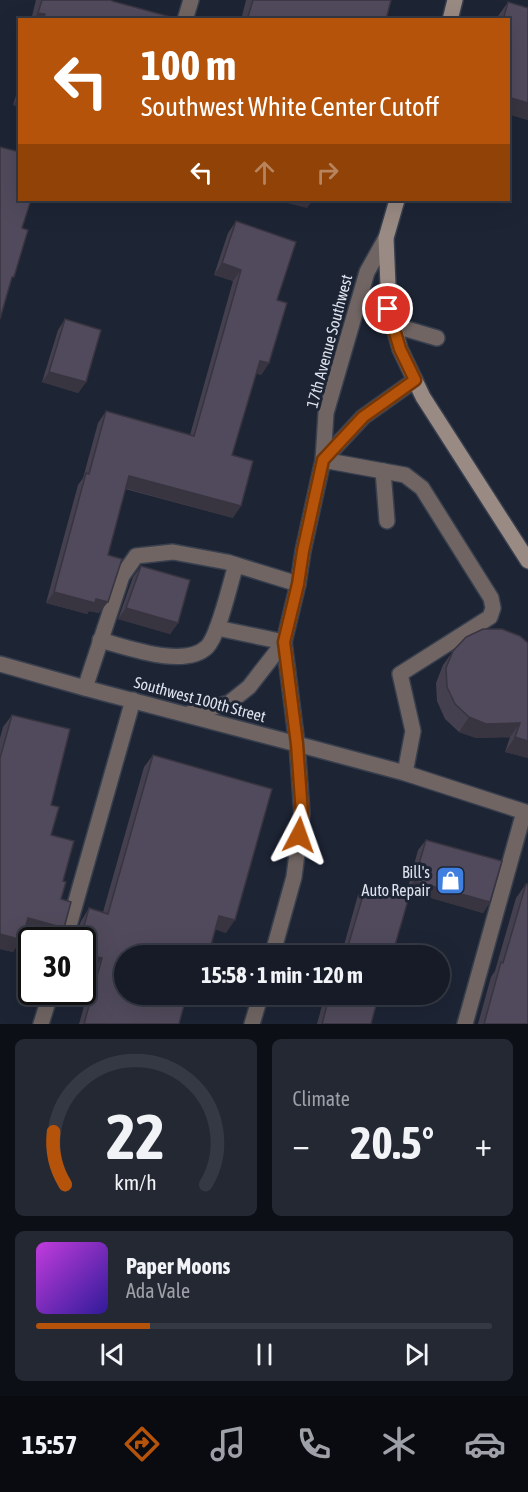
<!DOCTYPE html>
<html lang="en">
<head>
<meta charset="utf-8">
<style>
  :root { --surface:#161b27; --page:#232833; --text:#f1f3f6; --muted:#9ea1a7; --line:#353944; --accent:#b45309 }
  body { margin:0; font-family:"Asap Condensed",sans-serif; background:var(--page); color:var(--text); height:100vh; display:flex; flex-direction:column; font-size:22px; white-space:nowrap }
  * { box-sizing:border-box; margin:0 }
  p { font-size:20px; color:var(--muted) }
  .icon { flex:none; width:33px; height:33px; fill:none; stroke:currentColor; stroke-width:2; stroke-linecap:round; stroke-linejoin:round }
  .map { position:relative; height:1024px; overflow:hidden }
  .side { display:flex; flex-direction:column; gap:15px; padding:15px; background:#0c0f15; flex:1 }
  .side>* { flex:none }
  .hud { position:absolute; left:18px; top:18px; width:492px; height:183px; border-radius:0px; box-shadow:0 6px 24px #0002,0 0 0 2px var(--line); background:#b45309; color:#fff; overflow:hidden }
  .speed { position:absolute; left:18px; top:927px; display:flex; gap:12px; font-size:30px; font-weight:700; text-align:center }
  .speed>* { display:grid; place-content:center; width:78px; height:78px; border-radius:50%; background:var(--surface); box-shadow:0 6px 24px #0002,0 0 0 2px var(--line); line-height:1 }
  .speed .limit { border:3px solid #111; border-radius:9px; background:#fff; color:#111 }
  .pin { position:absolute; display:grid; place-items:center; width:51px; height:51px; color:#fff; margin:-26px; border:3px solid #fff; border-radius:50%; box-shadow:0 2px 6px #0007 }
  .me { position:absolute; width:66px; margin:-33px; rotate:4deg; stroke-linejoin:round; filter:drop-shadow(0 0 4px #0008) }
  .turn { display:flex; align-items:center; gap:21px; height:126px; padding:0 24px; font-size:27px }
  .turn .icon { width:78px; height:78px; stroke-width:2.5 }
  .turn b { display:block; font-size:42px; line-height:51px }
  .lanes { display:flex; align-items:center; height:57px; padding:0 24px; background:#0003; justify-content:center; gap:30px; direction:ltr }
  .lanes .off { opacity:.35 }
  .big { font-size:45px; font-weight:700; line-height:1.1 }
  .side .card { flex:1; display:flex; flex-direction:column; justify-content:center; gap:9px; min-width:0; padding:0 21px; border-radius:9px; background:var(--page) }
  .side .dial { align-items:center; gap:0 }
  .dial svg { height:156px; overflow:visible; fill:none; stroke:var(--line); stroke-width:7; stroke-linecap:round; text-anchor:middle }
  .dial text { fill:var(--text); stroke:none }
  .song { display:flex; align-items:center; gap:18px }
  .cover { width:72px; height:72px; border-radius:9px; background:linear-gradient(135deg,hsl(290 70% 55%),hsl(250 70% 35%)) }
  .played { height:6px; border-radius:3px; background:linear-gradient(90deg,var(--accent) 25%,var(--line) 25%) }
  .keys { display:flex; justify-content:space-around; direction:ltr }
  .heat { display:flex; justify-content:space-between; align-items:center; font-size:33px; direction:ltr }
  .side .tiles { flex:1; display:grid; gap:15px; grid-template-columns:1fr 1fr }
  .card:last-child { grid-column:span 2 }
  .trip { position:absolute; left:114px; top:945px; width:336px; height:60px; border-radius:30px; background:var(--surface); box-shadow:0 6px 24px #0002,0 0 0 2px var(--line); font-weight:700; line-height:60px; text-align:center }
  .tab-bar { display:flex; height:96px; justify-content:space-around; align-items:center; background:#090b10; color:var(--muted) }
  .tab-bar .icon { width:42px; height:42px }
  .tab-bar .selected { color:var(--accent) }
  .tab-bar b { font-size:27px; color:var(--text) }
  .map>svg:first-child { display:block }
</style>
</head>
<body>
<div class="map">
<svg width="528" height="1024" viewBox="0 0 528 1024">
  <rect width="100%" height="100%" fill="#1d2434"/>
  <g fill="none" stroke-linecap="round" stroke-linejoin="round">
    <defs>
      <g id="service">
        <polyline points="185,20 191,0"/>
        <polyline points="393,325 437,338"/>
        <polyline points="323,460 383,471 387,521"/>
        <polyline points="383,471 405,475 422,488 491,598 493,608 490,617 400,674 413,731 405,773"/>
        <polyline points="217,628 284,642"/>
        <path d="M 100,640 C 127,647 184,669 207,647 C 219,635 230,583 236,565"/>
        <polyline points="85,688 122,576 136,556 173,552 227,562 298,584"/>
        <polyline points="65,940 133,700"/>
        <polyline points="41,1024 51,992"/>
        <polyline points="465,1024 524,812"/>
      </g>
      <g id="minor">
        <polyline points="323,460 363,417 415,380"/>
        <polyline points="0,664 85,688 297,744"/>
        <polyline points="188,714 229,703 249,687 284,642"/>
        <polyline points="272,956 294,877 302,814 297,744 284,642 298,584 303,551 323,460 326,413 367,272 386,238"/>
        <polyline points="252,1024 261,994"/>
      </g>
      <polyline id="tertiary" points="297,744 405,773 528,813"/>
      <g id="secondary">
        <polyline points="450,20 455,0"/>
        <polyline points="397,200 386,238 389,309 400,349 423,397 528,561"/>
      </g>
    </defs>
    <!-- service casing -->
    <use href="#service" stroke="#383f4e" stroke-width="18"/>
    <!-- minor casing -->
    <use href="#minor" stroke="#383f4e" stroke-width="18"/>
    <!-- tertiary casing -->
    <use href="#tertiary" stroke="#383f4e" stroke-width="18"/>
    <!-- secondary casing -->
    <use href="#secondary" stroke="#383f4e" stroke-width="18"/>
    <!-- service -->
    <use href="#service" stroke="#706562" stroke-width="15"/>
    <!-- minor -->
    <use href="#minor" stroke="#706562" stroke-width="15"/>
    <!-- tertiary -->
    <use href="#tertiary" stroke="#706562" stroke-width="15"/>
    <!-- secondary -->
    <use href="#secondary" stroke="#9a8a84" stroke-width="15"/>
  </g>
  <!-- wall -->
  <g fill="#45404f">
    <polygon points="36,0 112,0 112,1 170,20 31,20"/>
    <polygon points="246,0 391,0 386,20 241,20"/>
    <polygon points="508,2 528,8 528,120 508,114 508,20 497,20 498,16"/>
    <polygon points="20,83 20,107 13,105"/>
    <polygon points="236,221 277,300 269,363 261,375 256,373 232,455 233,518 125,489 108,555 99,613 89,611 87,614 46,603 78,485 83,478 98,423 106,411 190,435 233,281 214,275 228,233"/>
    <polygon points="65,319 86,382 78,393 42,382 58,330"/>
    <polygon points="141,566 178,623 170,634 118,619 133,577"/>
    <polygon points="502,629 528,758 505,752 510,737 476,738 459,732 445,719 437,701 436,683 443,665 453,651"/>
    <polygon points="12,715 51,805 51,835 63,881 61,899 64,928 56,940 24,932 13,952 0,949 0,738 3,727"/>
    <polygon points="153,755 226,933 215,929 124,956 179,1024 79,1024 94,971 82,968 82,940 74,940 81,921 89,908 103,912 144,767"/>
    <polygon points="426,840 490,902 483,913 407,891 418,850"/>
    <polygon points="526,884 528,1024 478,1024 491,977 495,971 516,898"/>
    <polygon points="366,885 390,956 341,956 358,895"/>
    <polygon points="325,994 379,994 371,1024 317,1024"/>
  </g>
  <!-- shaded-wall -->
  <g fill="#383440">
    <polygon points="38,13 45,14 41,20 33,20"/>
    <polygon points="20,96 20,107 13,105"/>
    <polygon points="508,97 528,103 528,120 508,114"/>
    <polygon points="275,200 313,200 307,208"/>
    <polygon points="222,263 241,270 233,281 214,275"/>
    <polygon points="260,361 269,363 261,375 252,372"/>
    <polygon points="49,372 86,382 78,393 42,382"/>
    <polygon points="129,476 241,506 233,518 121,487"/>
    <polygon points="54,592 96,599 108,602 99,613 89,611 87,614 46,603"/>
    <polygon points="126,608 178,623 170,634 118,619"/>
    <polygon points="469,717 520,723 510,737 476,738 459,732"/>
    <polygon points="515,737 528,741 528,758 505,752"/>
    <polygon points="414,881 490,902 483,913 407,891"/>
    <polygon points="219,916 235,920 226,933 210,928"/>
    <polygon points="28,918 64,928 56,940 19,931"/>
    <polygon points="82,933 88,935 82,942 82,940 76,940"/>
    <polygon points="0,934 22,940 13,952 0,949"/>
    <polygon points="82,953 102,958 94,971 82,968"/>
  </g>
  <!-- building -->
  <g fill="#504a5c" stroke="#383440" stroke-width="1.5">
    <polygon points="42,0 112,0 112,1 171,17 170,20 43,20 45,14 38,13"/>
    <polygon points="253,0 391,0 386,20 247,20"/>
    <polygon points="508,2 528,8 528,103 508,97 508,20 503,20"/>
    <polygon points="0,147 20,152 20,200 31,200 22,228 28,230 14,277 12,277 0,319"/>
    <polygon points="236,221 296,242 277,300 287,303 269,363 260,361 232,455 253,461 241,506 129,476 108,555 122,559 108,602 96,599 95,603 54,592 86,473 89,474 106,411 194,436 241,270 222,263"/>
    <polygon points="65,319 101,330 86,382 49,372"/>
    <polygon points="141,566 190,580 178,623 126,608"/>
    <polygon points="483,629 502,629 520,636 528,643 528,741 515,737 520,723 486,724 469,717 455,704 447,687 446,668 453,651 466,637"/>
    <polygon points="12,715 70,729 51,805 59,807 51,835 74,841 63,881 66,882 61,899 71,902 64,928 28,918 22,940 0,934 0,758"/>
    <polygon points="153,755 272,789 235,920 219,916 208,956 124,956 124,994 187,994 179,1024 84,1024 102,958 82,953 88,935 82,933 89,908 108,914"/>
    <polygon points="426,840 502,861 490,902 414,881"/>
    <polygon points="526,884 528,884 528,1024 484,1024 501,962 503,963"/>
    <polygon points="366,885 409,897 393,952 391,952 390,956 345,956"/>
    <polygon points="330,994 379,994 371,1024 322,1024"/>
  </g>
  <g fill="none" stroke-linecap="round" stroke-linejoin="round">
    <defs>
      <polyline id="route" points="299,835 302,814 297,744 284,642 298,584 303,551 323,460 363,417 415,380 400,349 388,309"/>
    </defs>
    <!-- route casing -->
    <use href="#route" stroke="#753606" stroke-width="15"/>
    <!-- route -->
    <use href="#route" stroke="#b45309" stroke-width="10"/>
  </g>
  <!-- icons -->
  <defs>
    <symbol id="shop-square" viewBox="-11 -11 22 22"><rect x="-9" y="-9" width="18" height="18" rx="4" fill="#3f7fe0" stroke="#1d2434"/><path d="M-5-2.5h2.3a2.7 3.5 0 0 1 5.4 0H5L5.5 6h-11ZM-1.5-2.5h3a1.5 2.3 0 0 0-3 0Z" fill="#fff"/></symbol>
  </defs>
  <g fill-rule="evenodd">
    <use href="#shop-square" x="434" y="864" width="33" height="33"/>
  </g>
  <g text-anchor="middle" stroke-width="6" stroke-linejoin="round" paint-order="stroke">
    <!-- street labels -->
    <g font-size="16" fill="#dde2ed" stroke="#1d2434">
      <text transform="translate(329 341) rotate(-75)" y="6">17th Avenue Southwest</text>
      <text transform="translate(200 699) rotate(15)" y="6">Southwest 100th Street</text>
    </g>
    <!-- poi labels -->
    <g font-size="16" fill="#dde2ed" stroke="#1d2434" text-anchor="end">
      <text x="430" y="878">Bill's<tspan x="430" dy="18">Auto Repair</tspan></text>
    </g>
  </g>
</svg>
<div class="speed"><div class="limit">30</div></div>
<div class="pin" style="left:388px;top:309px;background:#d93025"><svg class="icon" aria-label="arrive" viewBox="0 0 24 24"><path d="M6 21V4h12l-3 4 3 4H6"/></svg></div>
<svg class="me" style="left:299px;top:835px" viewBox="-20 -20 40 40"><path d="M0-17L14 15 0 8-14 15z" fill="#b45309" stroke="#fff" stroke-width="4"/></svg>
<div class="trip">15:58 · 1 min · 120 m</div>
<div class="hud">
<div class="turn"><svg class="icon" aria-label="left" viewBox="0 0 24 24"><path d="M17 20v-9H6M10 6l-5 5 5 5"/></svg><div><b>100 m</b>Southwest White Center Cutoff</div></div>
<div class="lanes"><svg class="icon" aria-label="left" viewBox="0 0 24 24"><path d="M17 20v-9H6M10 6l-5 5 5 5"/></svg><svg class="icon off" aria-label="ahead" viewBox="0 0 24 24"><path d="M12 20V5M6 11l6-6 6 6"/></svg><svg class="icon off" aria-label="right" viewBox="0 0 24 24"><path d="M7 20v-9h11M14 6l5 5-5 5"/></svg></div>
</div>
</div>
<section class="side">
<div class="tiles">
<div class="card dial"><svg viewBox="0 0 100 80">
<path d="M14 69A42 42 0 1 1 86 69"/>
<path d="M14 69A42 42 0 0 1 8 42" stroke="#b45309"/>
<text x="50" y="56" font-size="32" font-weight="700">22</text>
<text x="50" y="72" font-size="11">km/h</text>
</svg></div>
<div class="card"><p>Climate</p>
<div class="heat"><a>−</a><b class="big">20.5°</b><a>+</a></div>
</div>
<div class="card">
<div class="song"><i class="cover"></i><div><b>Paper Moons</b><p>Ada Vale</p></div></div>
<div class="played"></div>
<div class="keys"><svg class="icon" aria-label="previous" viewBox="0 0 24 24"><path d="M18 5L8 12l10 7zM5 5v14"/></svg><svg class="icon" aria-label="pause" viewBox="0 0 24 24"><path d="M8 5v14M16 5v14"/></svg><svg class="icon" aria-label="next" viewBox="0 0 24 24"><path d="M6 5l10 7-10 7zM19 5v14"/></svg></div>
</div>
</div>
</section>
<nav class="tab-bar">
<b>15:57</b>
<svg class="icon selected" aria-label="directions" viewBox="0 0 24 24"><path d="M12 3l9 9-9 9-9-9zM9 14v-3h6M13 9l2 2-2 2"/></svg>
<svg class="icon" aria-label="music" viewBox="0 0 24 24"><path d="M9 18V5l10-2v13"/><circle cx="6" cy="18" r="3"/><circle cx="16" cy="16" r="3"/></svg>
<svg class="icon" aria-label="phone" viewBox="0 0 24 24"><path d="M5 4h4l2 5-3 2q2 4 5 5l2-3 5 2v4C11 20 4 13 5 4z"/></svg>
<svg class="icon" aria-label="climate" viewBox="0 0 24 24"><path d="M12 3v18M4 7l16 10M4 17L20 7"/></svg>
<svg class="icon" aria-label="car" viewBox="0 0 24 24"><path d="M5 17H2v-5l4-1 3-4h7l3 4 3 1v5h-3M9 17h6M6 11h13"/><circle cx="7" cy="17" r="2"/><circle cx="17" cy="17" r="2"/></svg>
</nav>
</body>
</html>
